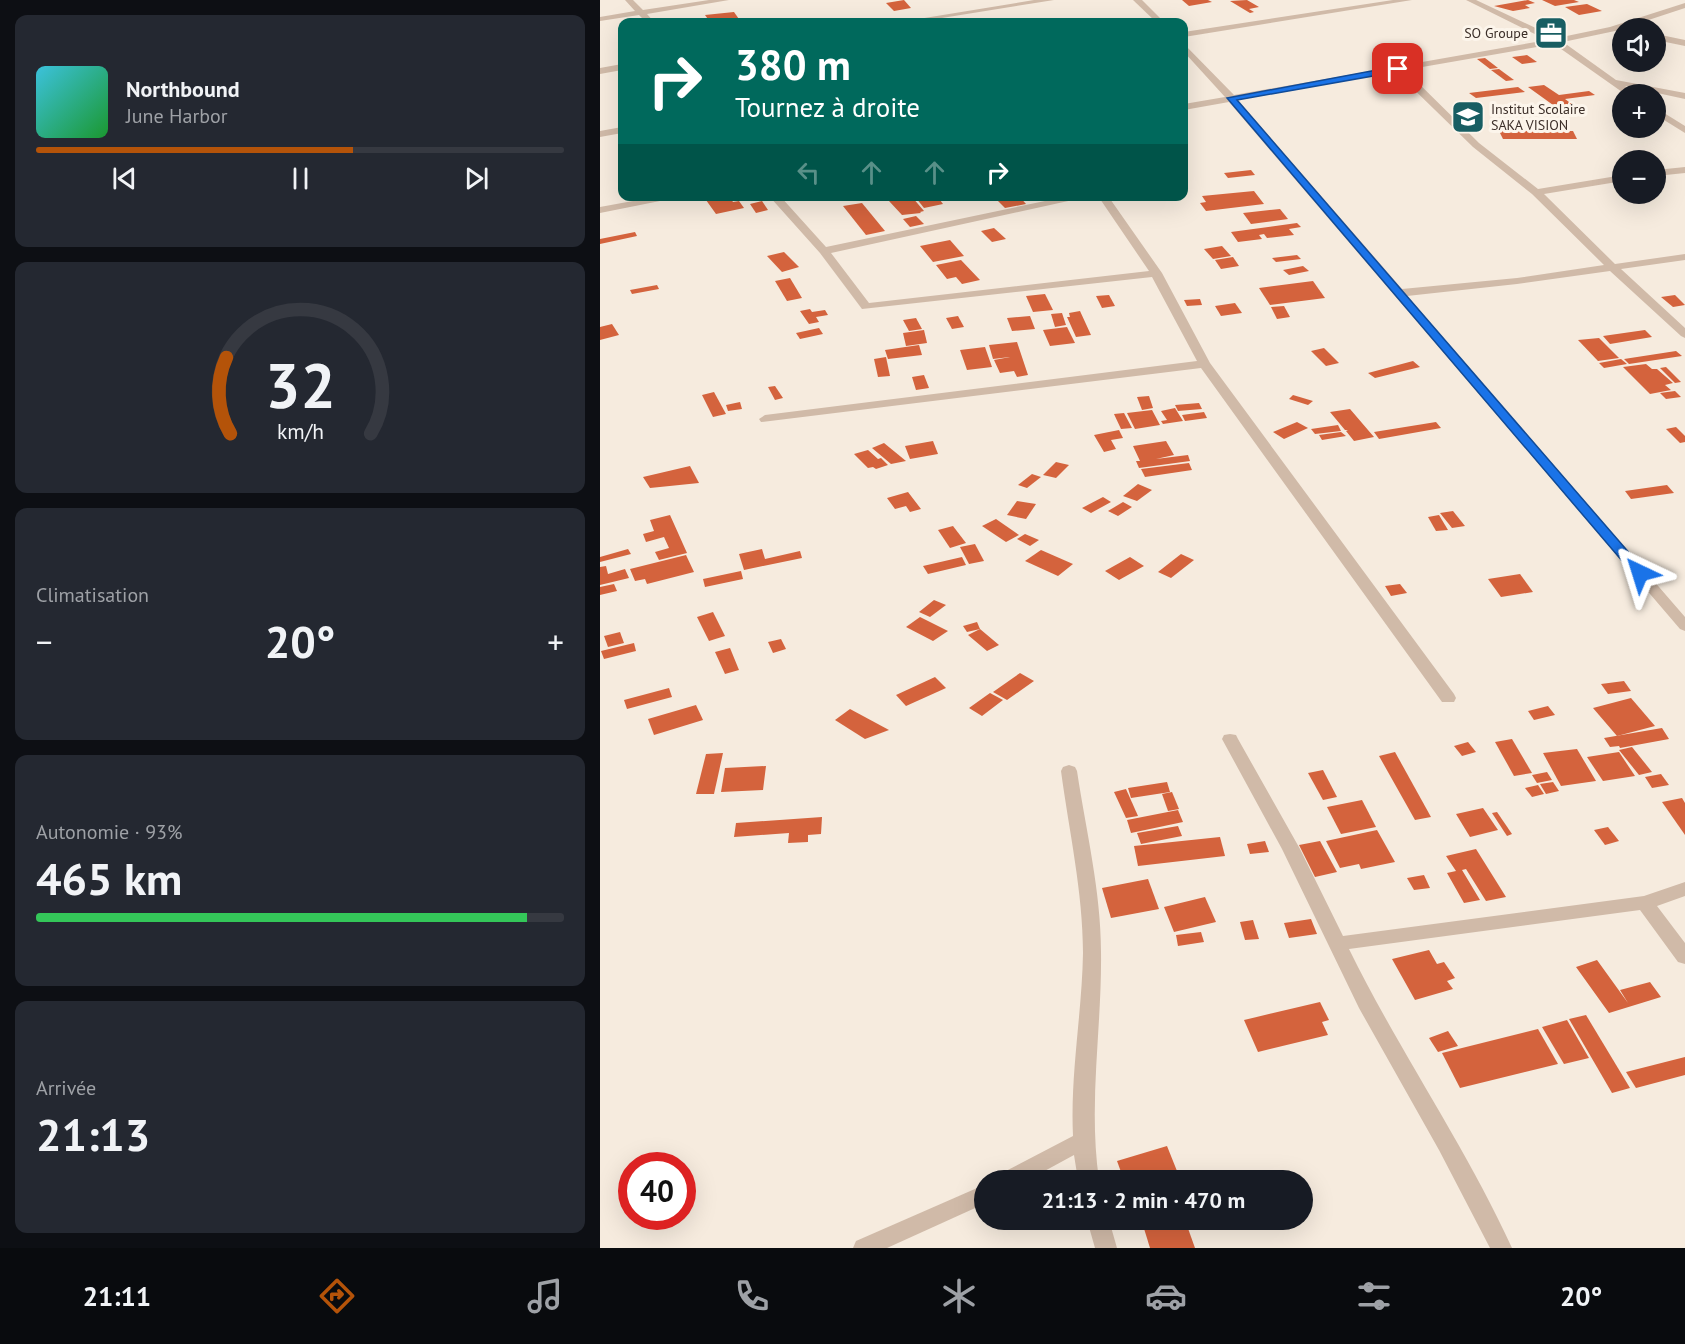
<!DOCTYPE html>
<html lang="fr">
<head>
<meta charset="utf-8">
<style>
  :root { --surface:#171b24; --page:#242831; --text:#f1f3f6; --muted:#9ea1a6; --line:#363941; --accent:#b45309 }
  body { margin:0; font-family:"PT Sans",sans-serif; background:var(--page); color:var(--text); height:100vh; display:flex; flex-direction:column; font-size:22px; white-space:nowrap }
  * { box-sizing:border-box; margin:0 }
  p { font-size:20px; color:var(--muted) }
  .icon { flex:none; width:33px; height:33px; fill:none; stroke:currentColor; stroke-width:2; stroke-linecap:round; stroke-linejoin:round }
  .map { position:relative; flex:1; overflow:hidden }
  .details { display:flex; flex-direction:column; gap:15px; padding:15px; background:#0d0f14; width:600px }
  .details>* { flex:none }
  .top-card { position:absolute; left:18px; top:18px; width:570px; height:183px; border-radius:12px; box-shadow:0 6px 24px #0002; background:#00695c; color:#fff; overflow:hidden }
  .controls { position:absolute; left:1012px; top:18px; display:grid; gap:12px }
  .controls a { display:grid; place-items:center; width:54px; height:54px; border-radius:50%; background:var(--surface); box-shadow:0 6px 24px #0002; font-size:30px }
  .speed { position:absolute; left:18px; top:1152px; display:flex; gap:12px; font-size:30px; font-weight:700; text-align:center }
  .speed>* { display:grid; place-content:center; width:78px; height:78px; border-radius:50%; background:var(--surface); box-shadow:0 6px 24px #0002; line-height:1 }
  .speed .limit { border:9px solid #d22; background:#fff; color:#111 }
  .pin { position:absolute; display:grid; place-items:center; width:51px; height:51px; color:#fff; margin:-26px; border-radius:12px; box-shadow:0 3px 9px #0006 }
  .me { position:absolute; width:66px; margin:-33px; rotate:319deg; stroke-linejoin:round; filter:drop-shadow(0 0 4px #0008) }
  .turn { display:flex; align-items:center; gap:21px; height:126px; padding:0 18px; font-size:27px }
  .turn .icon { width:78px; height:78px; stroke-width:2.5 }
  .turn b { display:block; font-size:42px; line-height:51px }
  .lanes { display:flex; align-items:center; height:57px; padding:0 18px; background:#0003; justify-content:center; gap:30px; direction:ltr }
  .lanes .off { opacity:.35 }
  .big { font-size:45px; font-weight:600; line-height:1.1 }
  .details .tile { flex:1; display:flex; flex-direction:column; justify-content:center; gap:9px; min-width:0; padding:0 21px; border-radius:12px; background:var(--page) }
  .details .dial { align-items:center; gap:0 }
  .dial svg { height:156px; overflow:visible; fill:none; stroke:var(--line); stroke-width:7; stroke-linecap:round; text-anchor:middle }
  .dial text { fill:var(--text); stroke:none }
  .song { display:flex; align-items:center; gap:18px }
  .cover { width:72px; height:72px; border-radius:9px; background:linear-gradient(135deg,hsl(190 70% 55%),hsl(130 70% 35%)) }
  .played { height:6px; border-radius:3px; background:linear-gradient(90deg,var(--accent) 60%,var(--line) 60%) }
  .keys { display:flex; justify-content:space-around; direction:ltr }
  .heat { display:flex; justify-content:space-between; align-items:center; font-size:33px; direction:ltr }
  .charge { height:9px; border-radius:4px; background:linear-gradient(90deg,#34c759 93%,var(--line) 0) }
  .trip { position:absolute; left:374px; top:1170px; width:339px; height:60px; border-radius:30px; background:var(--surface); box-shadow:0 6px 24px #0002; font-weight:600; line-height:60px; text-align:center }
  .menu { display:flex; height:96px; justify-content:space-around; align-items:center; background:#090b0e; color:var(--muted) }
  .menu .icon { width:42px; height:42px }
  .menu .current { color:var(--accent) }
  .menu b { font-size:27px; color:var(--text) }
  main { display:flex; flex:1; min-height:0 }
  .map>svg:first-child { display:block }
</style>
</head>
<body>
<main>
<section class="details">
<div class="tile">
<div class="song"><i class="cover"></i><div><b>Northbound</b><p>June Harbor</p></div></div>
<div class="played"></div>
<div class="keys"><svg class="icon" aria-label="previous" viewBox="0 0 24 24"><path d="M18 5L8 12l10 7zM5 5v14"/></svg><svg class="icon" aria-label="pause" viewBox="0 0 24 24"><path d="M8 5v14M16 5v14"/></svg><svg class="icon" aria-label="next" viewBox="0 0 24 24"><path d="M6 5l10 7-10 7zM19 5v14"/></svg></div>
</div>
<div class="tile dial"><svg viewBox="0 0 100 80">
<path d="M14 69A42 42 0 1 1 86 69"/>
<path d="M14 69A42 42 0 0 1 12 30" stroke="#b45309"/>
<text x="50" y="56" font-size="32" font-weight="700">32</text>
<text x="50" y="72" font-size="11">km/h</text>
</svg></div>
<div class="tile"><p>Climatisation</p>
<div class="heat"><a>−</a><b class="big">20°</b><a>+</a></div>
</div>
<div class="tile"><p>Autonomie · 93%</p><b class="big">465 km</b><div class="charge"></div></div>
<div class="tile"><p>Arrivée</p><b class="big">21:13</b></div>
</section>
<div class="map">
<svg width="1085" height="1248" viewBox="0 0 1085 1248">
  <rect width="100%" height="100%" fill="#f6ebde"/>
  <!-- building -->
  <g fill="#d4633d">
    <polygon points="304,0 311,8 294,11 286,3"/>
    <polygon points="582,0 608,0 612,2 589,6"/>
    <polygon points="647,0 659,7 649,9 654,12 650,13 630,1"/>
    <polygon points="928,0 935,3 925,5 930,8 913,11 894,6"/>
    <polygon points="942,0 974,0 979,2 955,6"/>
    <polygon points="987,4 1002,11 979,15 965,7"/>
    <polygon points="134,12 141,22 110,22 105,15"/>
    <polygon points="927,55 937,62 922,64 912,57"/>
    <polygon points="885,58 898,68 890,69 877,59"/>
    <polygon points="899,69 914,80 906,81 891,70"/>
    <polygon points="944,85 959,95 989,91 995,95 965,99 977,108 960,110 928,87"/>
    <polygon points="918,87 925,92 876,98 869,93"/>
    <polygon points="899,131 973,131 977,139 903,139"/>
    <polygon points="651,170 655,175 628,178 624,173"/>
    <polygon points="654,191 664,204 606,211 600,203 606,202 602,196"/>
    <polygon points="129,196 133,202 139,201 144,208 116,214 106,200"/>
    <polygon points="324,196 337,196 343,204 324,208 316,198"/>
    <polygon points="393,196 419,196 426,204 405,208"/>
    <polygon points="312,197 324,211 320,212 321,213 302,215 289,201"/>
    <polygon points="162,201 168,210 156,213 150,204"/>
    <polygon points="262,203 285,231 266,235 243,206"/>
    <polygon points="680,209 688,219 651,224 643,213"/>
    <polygon points="316,216 324,224 310,227 303,219"/>
    <polygon points="697,223 701,227 689,229 694,235 667,238 664,234 659,235 662,239 638,242 631,232"/>
    <polygon points="394,228 406,239 392,242 381,231"/>
    <polygon points="35,232 37,236 0,244 0,239"/>
    <polygon points="350,240 364,256 333,262 320,246"/>
    <polygon points="622,246 631,256 613,259 604,249"/>
    <polygon points="184,252 199,267 182,272 167,256"/>
    <polygon points="697,255 701,259 676,262 672,258"/>
    <polygon points="633,257 639,266 621,269 615,260"/>
    <polygon points="361,260 380,280 362,284 356,277 347,279 336,265"/>
    <polygon points="703,266 709,271 689,275 683,270"/>
    <polygon points="190,278 202,298 187,301 175,281"/>
    <polygon points="713,281 725,298 670,305 659,288"/>
    <polygon points="57,285 59,289 32,294 30,290"/>
    <polygon points="445,294 453,310 433,312 426,296"/>
    <polygon points="509,295 515,306 502,308 496,296"/>
    <polygon points="1075,295 1085,305 1073,307 1061,297"/>
    <polygon points="600,299 602,305 587,306 584,300"/>
    <polygon points="635,303 642,313 621,316 615,306"/>
    <polygon points="684,306 690,317 677,319 671,307"/>
    <polygon points="210,309 212,312 225,310 228,315 216,317 219,322 209,324 200,311"/>
    <polygon points="480,311 491,335 476,337 467,317 470,317 469,313"/>
    <polygon points="462,313 466,325 455,327 451,314"/>
    <polygon points="358,316 364,327 352,329 346,318"/>
    <polygon points="430,316 435,329 412,331 407,318"/>
    <polygon points="316,318 322,329 309,331 303,320"/>
    <polygon points="12,324 19,335 0,340 0,327"/>
    <polygon points="467,327 475,343 450,346 443,330"/>
    <polygon points="219,328 223,334 200,339 196,333"/>
    <polygon points="324,330 327,343 306,346 303,333"/>
    <polygon points="1045,330 1052,337 1010,344 1003,336"/>
    <polygon points="999,338 1019,358 998,361 978,340"/>
    <polygon points="417,342 428,375 417,377 414,371 400,373 394,360 410,357 393,359 389,345"/>
    <polygon points="319,345 322,355 288,359 285,350"/>
    <polygon points="385,347 392,367 367,370 360,350"/>
    <polygon points="724,348 739,363 726,366 711,351"/>
    <polygon points="1076,351 1082,356 1029,364 1024,359"/>
    <polygon points="286,357 290,376 278,377 274,359"/>
    <polygon points="1021,359 1027,364 1004,368 999,363"/>
    <polygon points="813,361 820,367 775,378 768,373"/>
    <polygon points="1046,364 1052,369 1057,369 1073,383 1065,385 1071,390 1050,394 1023,367"/>
    <polygon points="1066,367 1081,382 1075,383 1060,368"/>
    <polygon points="324,375 329,388 316,390 312,377"/>
    <polygon points="175,386 183,398 175,400 168,387"/>
    <polygon points="1075,391 1081,397 1066,399 1060,393"/>
    <polygon points="114,392 126,414 113,417 102,395"/>
    <polygon points="693,395 713,401 708,405 689,399"/>
    <polygon points="549,396 553,408 542,410 537,397"/>
    <polygon points="140,402 142,409 128,411 126,405"/>
    <polygon points="599,403 602,409 578,411 575,405"/>
    <polygon points="575,408 583,421 563,424 561,421 567,420 561,411"/>
    <polygon points="750,409 774,437 754,441 746,431 748,430 745,430 730,412"/>
    <polygon points="552,410 560,425 535,429 527,413"/>
    <polygon points="604,412 607,418 585,421 582,415"/>
    <polygon points="524,413 532,428 521,429 514,414"/>
    <polygon points="697,422 708,428 684,439 673,432"/>
    <polygon points="836,422 841,428 779,439 774,432"/>
    <polygon points="738,425 741,431 715,434 711,429"/>
    <polygon points="1076,427 1085,436 1085,442 1080,443 1066,429"/>
    <polygon points="519,430 523,438 511,440 516,449 504,452 494,435"/>
    <polygon points="741,432 746,436 722,440 719,435"/>
    <polygon points="333,441 338,454 310,459 305,446"/>
    <polygon points="566,441 574,455 556,459 588,455 590,461 539,468 536,461 540,461 533,446"/>
    <polygon points="284,443 306,461 291,464 272,448"/>
    <polygon points="268,450 278,459 281,458 288,465 276,469 273,467 268,468 254,454"/>
    <polygon points="456,462 469,465 456,478 443,475"/>
    <polygon points="589,463 592,470 545,477 541,469"/>
    <polygon points="90,466 99,483 50,488 43,477"/>
    <polygon points="432,474 441,477 427,488 418,485"/>
    <polygon points="538,484 552,490 537,501 523,496"/>
    <polygon points="1067,485 1074,493 1031,499 1025,491"/>
    <polygon points="308,492 321,509 310,512 306,506 295,509 287,498"/>
    <polygon points="503,497 511,502 491,513 482,508"/>
    <polygon points="417,501 436,504 426,519 407,515"/>
    <polygon points="523,502 532,507 518,516 508,511"/>
    <polygon points="853,511 865,526 852,528 840,513"/>
    <polygon points="70,515 87,553 59,560 55,552 69,548 64,537 46,542 43,534 54,531 50,520"/>
    <polygon points="839,515 848,530 836,531 828,517"/>
    <polygon points="396,519 419,535 406,542 382,526"/>
    <polygon points="353,526 366,543 350,548 338,530"/>
    <polygon points="425,534 439,540 430,546 417,539"/>
    <polygon points="375,544 384,561 369,564 360,547"/>
    <polygon points="28,549 31,554 0,562 0,557"/>
    <polygon points="162,549 165,559 200,551 202,558 144,570 139,554"/>
    <polygon points="441,550 473,564 458,576 425,561"/>
    <polygon points="581,554 594,560 571,578 558,572"/>
    <polygon points="86,555 94,572 47,584 45,579 35,581 30,569"/>
    <polygon points="362,557 366,565 328,574 323,566"/>
    <polygon points="530,557 544,566 519,580 505,571"/>
    <polygon points="6,566 8,574 25,569 29,578 0,585 0,567"/>
    <polygon points="141,571 143,579 105,587 103,579"/>
    <polygon points="920,574 933,592 901,597 888,579"/>
    <polygon points="14,584 17,591 0,595 0,587"/>
    <polygon points="800,584 807,593 791,596 785,586"/>
    <polygon points="334,600 346,605 330,617 319,612"/>
    <polygon points="113,612 125,636 109,641 97,617"/>
    <polygon points="320,617 348,631 333,641 306,627"/>
    <polygon points="377,622 380,629 367,632 363,626"/>
    <polygon points="380,629 399,645 387,651 368,635"/>
    <polygon points="20,632 24,643 8,647 4,636"/>
    <polygon points="181,639 186,649 173,653 168,642"/>
    <polygon points="34,643 36,651 4,659 1,651"/>
    <polygon points="130,648 139,670 125,674 115,652"/>
    <polygon points="420,673 434,681 407,700 393,692"/>
    <polygon points="335,677 346,688 306,706 296,695"/>
    <polygon points="1024,681 1031,691 1008,694 1001,684"/>
    <polygon points="69,688 72,697 27,709 24,700"/>
    <polygon points="390,693 403,700 382,716 369,708"/>
    <polygon points="1031,698 1055,726 1017,736 993,708"/>
    <polygon points="96,705 103,720 54,735 48,719"/>
    <polygon points="948,706 955,715 934,720 928,711"/>
    <polygon points="250,709 289,730 265,739 235,720"/>
    <polygon points="1062,728 1069,739 1020,748 1019,746 1010,747 1004,738"/>
    <polygon points="912,739 932,773 914,776 895,742"/>
    <polygon points="868,742 876,752 862,756 854,746"/>
    <polygon points="1032,747 1052,772 1039,775 1019,750"/>
    <polygon points="977,749 996,781 961,786 943,753"/>
    <polygon points="795,752 831,817 815,820 779,756"/>
    <polygon points="1019,752 1035,776 1003,781 987,757"/>
    <polygon points="123,753 114,794 96,794 106,754"/>
    <polygon points="166,766 163,790 121,792 125,768"/>
    <polygon points="723,770 737,797 723,800 708,773"/>
    <polygon points="947,772 952,780 937,783 932,775"/>
    <polygon points="1061,774 1069,785 1052,788 1045,777"/>
    <polygon points="567,782 570,792 531,798 528,788"/>
    <polygon points="953,782 959,791 946,794 940,784"/>
    <polygon points="938,785 944,794 932,797 925,788"/>
    <polygon points="526,789 538,816 526,818 514,792"/>
    <polygon points="572,792 579,809 568,811 562,794"/>
    <polygon points="1082,798 1085,803 1085,835 1062,802"/>
    <polygon points="762,800 776,827 741,834 727,807"/>
    <polygon points="883,808 898,830 870,837 856,814"/>
    <polygon points="578,810 583,822 531,833 527,820"/>
    <polygon points="897,812 912,834 907,836 892,813"/>
    <polygon points="222,817 221,834 208,835 208,842 188,843 189,833 134,837 136,823"/>
    <polygon points="578,826 582,836 541,844 537,833"/>
    <polygon points="1008,827 1019,841 1005,845 994,830"/>
    <polygon points="777,830 795,862 761,869 759,864 740,868 726,841"/>
    <polygon points="620,837 625,856 538,866 534,846"/>
    <polygon points="665,841 669,852 650,854 647,844"/>
    <polygon points="720,841 737,872 715,877 699,845"/>
    <polygon points="876,849 906,897 886,901 866,869 862,870 880,900 864,903 847,873 856,871 846,856"/>
    <polygon points="824,875 830,888 814,890 807,878"/>
    <polygon points="548,879 559,909 511,918 502,888"/>
    <polygon points="605,897 616,922 574,932 564,907"/>
    <polygon points="711,919 717,934 689,938 684,923"/>
    <polygon points="653,920 659,939 645,940 640,922"/>
    <polygon points="601,932 604,942 578,946 576,935"/>
    <polygon points="829,950 837,964 844,962 855,978 847,981 853,989 815,1000 792,959"/>
    <polygon points="997,960 1028,1003 1020,990 1050,982 1061,997 1009,1013 976,967"/>
    <polygon points="720,1002 729,1020 722,1022 728,1035 658,1052 644,1020"/>
    <polygon points="986,1015 1030,1088 1012,1093 969,1019"/>
    <polygon points="967,1020 989,1058 964,1064 942,1027"/>
    <polygon points="938,1029 958,1064 860,1088 842,1053"/>
    <polygon points="848,1031 858,1046 838,1052 829,1038"/>
    <polygon points="1085,1057 1085,1075 1036,1088 1026,1072"/>
    <polygon points="567,1146 579,1176 564,1180 524,1180 517,1161"/>
    <polygon points="553,1220 585,1220 595,1248 550,1248 542,1222"/>
  </g>
  <g fill="none" stroke-linecap="round" stroke-linejoin="round">
    <!-- minor -->
    <g fill="#d0baa8" fill-rule="evenodd">
      <polygon points="25,0 33,0 43,10 109,0 129,0 47,14 54,22 46,22 39,15 0,21 0,17 35,11"/>
      <polygon points="434,0 454,0 317,22 300,22"/>
      <polygon points="533,0 542,0 564,22 556,22"/>
      <polygon points="793,0 812,0 584,37 584,32"/>
      <path d="M 866,0 L 876,0 L 957,38 L 1010,27 L 1085,3 L 1085,8 L 1015,31 L 963,42 L 1016,80 L 1085,93 L 1085,99 L 1025,86 L 1035,94 L 1025,94 L 954,44 L 805,70 L 879,143 L 938,189 L 1023,175 L 1023,181 L 944,194 L 1015,264 L 1085,254 L 1085,260 L 1021,269 L 1085,328 L 1085,338 L 1081,336 L 1010,271 L 917,284 L 807,296 L 1085,617 L 1085,631 L 1080,629 L 629,102 L 584,110 L 584,104 L 625,97 L 584,52 L 584,44 L 634,95 L 947,40 ZM 796,72 L 873,147 L 932,194 L 1004,265 L 917,278 L 802,289 L 638,100 Z"/>
      <polygon points="1056,34 1085,40 1085,46 1056,40"/>
      <polygon points="22,64 22,70 0,74 0,68"/>
      <polygon points="1056,108 1085,126 1085,133 1056,115"/>
      <polygon points="22,127 22,133 0,137 0,131"/>
      <polygon points="1085,167 1085,173 1056,176 1056,170"/>
      <polygon points="60,196 85,196 0,213 0,207"/>
      <polygon points="169,196 180,196 226,247 469,196 491,196 231,253 269,303 549,271 498,196 508,196 562,273 610,363 854,694 856,698 854,702 842,702 601,368 161,422 159,419 165,415 597,361 552,277 262,309 220,253"/>
      <path d="M 630,734 L 636,735 L 638,739 L 700,849 L 743,936 L 1044,896 L 1085,882 L 1085,896 L 1057,906 L 1085,943 L 1085,964 L 1078,962 L 1040,910 L 749,949 C 799,1051 865,1145 912,1248 L 890,1248 L 839,1150 L 759,1008 L 682,849 L 622,739 L 624,735 Z"/>
      <path d="M 469,765 L 475,767 L 477,771 C 486,831 501,891 501,952 C 502,1029 488,1103 499,1180 L 478,1180 L 474,1155 L 428,1180 L 399,1180 L 402,1173 L 473,1136 C 470,1074 482,1014 483,953 C 483,892 469,831 461,771 L 463,767 Z"/>
      <polygon points="384,1185 384,1204 287,1248 253,1248 256,1241"/>
      <polygon points="487,1220 509,1220 517,1248 495,1248"/>
    </g>
  </g>
  <!-- route -->
  <polygon fill="#1a73e8" stroke="#114b97" stroke-width="1.5" points="798,66 801,67 801,71 637,100 1044,570 1046,573 1044,576 1035,576 627,98"/>
  <!-- icons -->
  <defs>
    <symbol id="office-square" viewBox="-11 -11 22 22"><rect x="-9" y="-9" width="18" height="18" rx="4" fill="#185e63" stroke="#fcf5eb"/><path d="M-6-3h4V-5.5h4V-3h4V5H-6ZM-1-4.5V-3h2v-1.5ZM-6 0V1H6V0Z" fill="#fff"/></symbol>
    <symbol id="school-square" viewBox="-11 -11 22 22"><rect x="-9" y="-9" width="18" height="18" rx="4" fill="#185e63" stroke="#fcf5eb"/><path d="M0-5L7-2L0 1L-7-2ZM-4 1L0 2.5L4 1V4Q0 6-4 4Z" fill="#fff"/></symbol>
  </defs>
  <g fill-rule="evenodd">
    <use href="#office-square" x="932" y="14" width="38" height="38"/>
    <use href="#school-square" x="849" y="98" width="38" height="38"/>
  </g>
  <g text-anchor="middle" stroke-width="6" stroke-linejoin="round" paint-order="stroke">
    <!-- far-poi labels -->
    <g font-size="14" fill="#3c2f29" stroke="#fcf5eb" text-anchor="end">
      <text x="928" y="38">SO Groupe</text>
      <text x="891" y="114" text-anchor="start">Institut Scolaire<tspan x="891" dy="16">SAKA VISION</tspan></text>
    </g>
  </g>
</svg>
<div class="controls">
<a><svg class="icon" aria-label="sound" viewBox="0 0 24 24"><path d="M4 9h4l5-4v14l-5-4H4zM17 9q2 3 0 6"/></svg></a>
<a>+</a>
<a>−</a>
</div>
<div class="speed"><div class="limit">40</div></div>
<div class="pin" style="left:798px;top:69px;background:#d93025"><svg class="icon" aria-label="arrive" viewBox="0 0 24 24"><path d="M6 21V4h12l-3 4 3 4H6"/></svg></div>
<svg class="me" style="left:1040px;top:573px" viewBox="-20 -20 40 40"><path d="M0-17L14 15 0 8-14 15z" fill="#1a73e8" stroke="#fff" stroke-width="4"/></svg>
<div class="trip">21:13 · 2 min · 470 m</div>
<div class="top-card">
<div class="turn"><svg class="icon" aria-label="right" viewBox="0 0 24 24"><path d="M7 20v-9h11M14 6l5 5-5 5"/></svg><div><b>380 m</b>Tournez à droite</div></div>
<div class="lanes"><svg class="icon off" aria-label="left" viewBox="0 0 24 24"><path d="M17 20v-9H6M10 6l-5 5 5 5"/></svg><svg class="icon off" aria-label="ahead" viewBox="0 0 24 24"><path d="M12 20V5M6 11l6-6 6 6"/></svg><svg class="icon off" aria-label="ahead" viewBox="0 0 24 24"><path d="M12 20V5M6 11l6-6 6 6"/></svg><svg class="icon" aria-label="right" viewBox="0 0 24 24"><path d="M7 20v-9h11M14 6l5 5-5 5"/></svg></div>
</div>
</div>
</main>
<nav class="menu">
<b>21:11</b>
<svg class="icon current" aria-label="directions" viewBox="0 0 24 24"><path d="M12 3l9 9-9 9-9-9zM9 14v-3h6M13 9l2 2-2 2"/></svg>
<svg class="icon" aria-label="music" viewBox="0 0 24 24"><path d="M9 18V5l10-2v13"/><circle cx="6" cy="18" r="3"/><circle cx="16" cy="16" r="3"/></svg>
<svg class="icon" aria-label="phone" viewBox="0 0 24 24"><path d="M5 4h4l2 5-3 2q2 4 5 5l2-3 5 2v4C11 20 4 13 5 4z"/></svg>
<svg class="icon" aria-label="climate" viewBox="0 0 24 24"><path d="M12 3v18M4 7l16 10M4 17L20 7"/></svg>
<svg class="icon" aria-label="car" viewBox="0 0 24 24"><path d="M5 17H2v-5l4-1 3-4h7l3 4 3 1v5h-3M9 17h6M6 11h13"/><circle cx="7" cy="17" r="2"/><circle cx="17" cy="17" r="2"/></svg>
<svg class="icon" aria-label="filters" viewBox="0 0 24 24"><path d="M4 7h16M4 17h16"/><circle cx="9" cy="7" r="2"/><circle cx="15" cy="17" r="2"/></svg>
<b>20°</b>
</nav>
</body>
</html>
